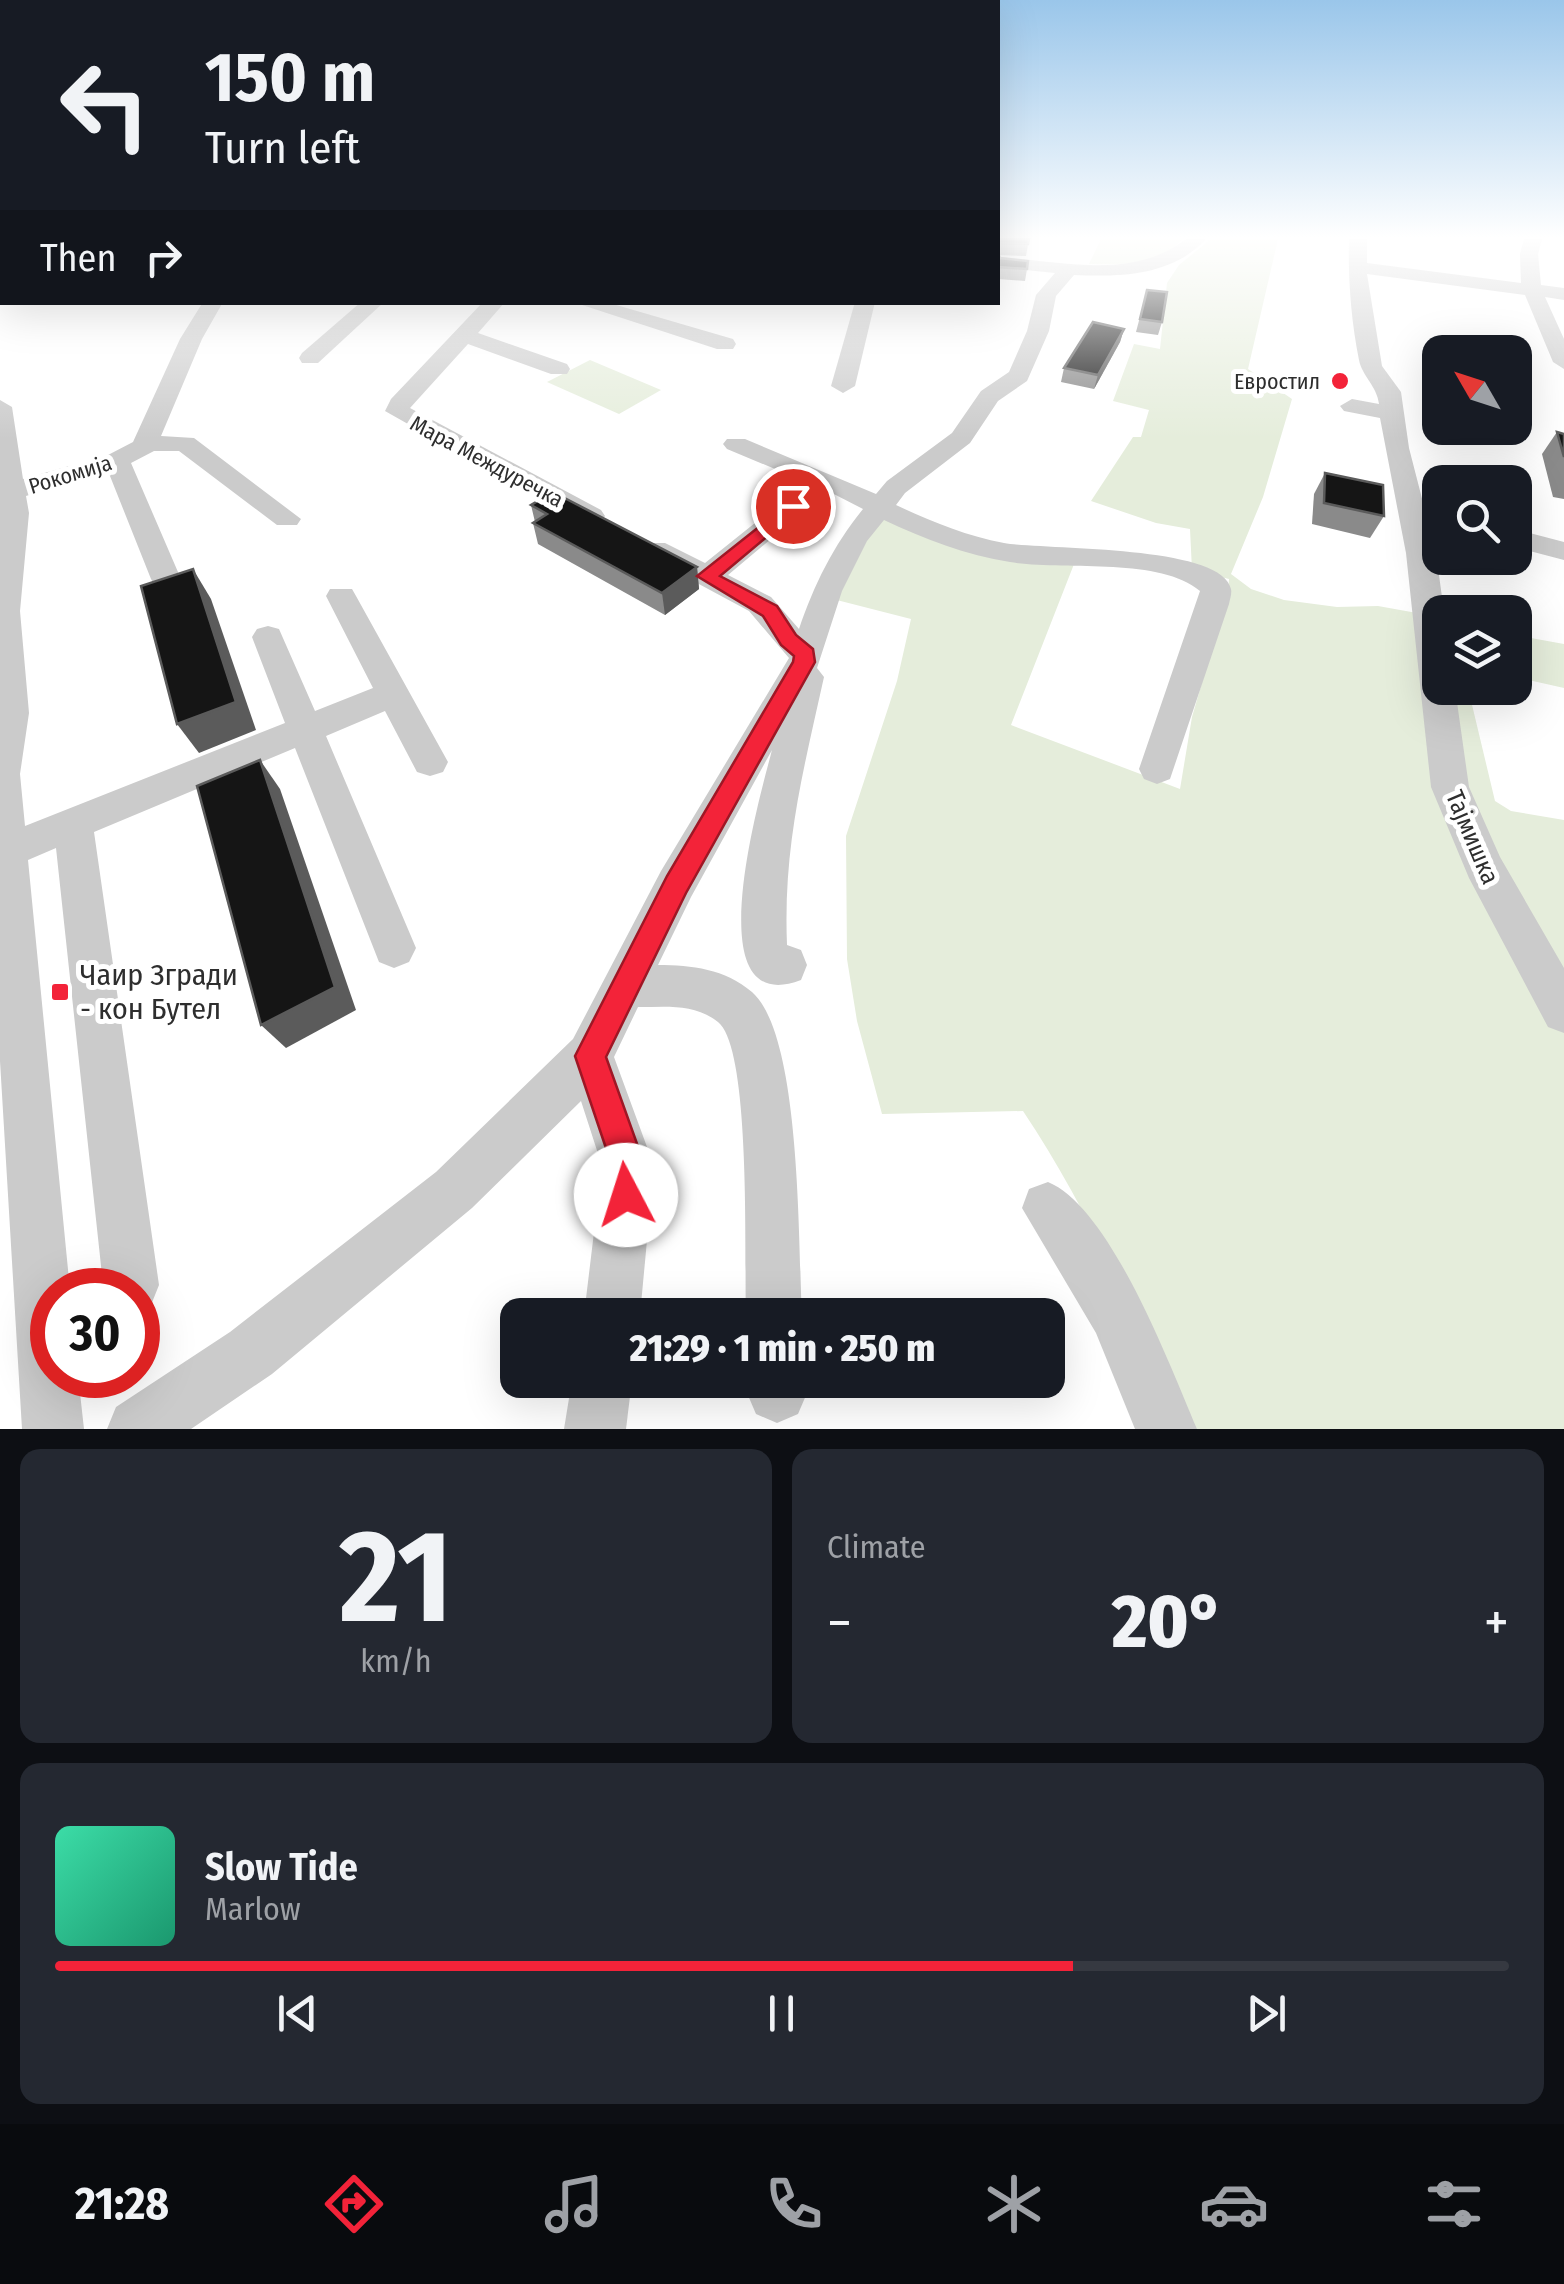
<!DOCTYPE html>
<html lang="en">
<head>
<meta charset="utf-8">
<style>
  :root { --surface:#171b24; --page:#242831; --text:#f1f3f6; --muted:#9ea1a6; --line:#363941; --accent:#f32339 }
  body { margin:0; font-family:"Fira Sans Condensed",sans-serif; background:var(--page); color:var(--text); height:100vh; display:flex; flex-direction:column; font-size:38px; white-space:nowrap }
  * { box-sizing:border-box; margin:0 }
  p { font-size:32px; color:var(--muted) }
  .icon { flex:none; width:55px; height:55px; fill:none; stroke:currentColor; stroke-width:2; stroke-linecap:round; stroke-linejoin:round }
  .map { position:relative; height:1429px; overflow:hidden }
  .details { display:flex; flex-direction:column; gap:20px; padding:20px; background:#0d0f14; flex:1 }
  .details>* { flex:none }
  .banner { position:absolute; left:0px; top:0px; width:1000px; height:305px; box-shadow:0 10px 40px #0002; background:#171b24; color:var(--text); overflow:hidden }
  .needle { width:65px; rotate:309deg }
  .buttons { position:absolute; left:1422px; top:335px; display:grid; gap:20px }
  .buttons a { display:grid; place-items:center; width:110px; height:110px; border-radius:20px; background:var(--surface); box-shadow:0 10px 40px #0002; font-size:50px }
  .speed { position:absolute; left:30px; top:1268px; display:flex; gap:20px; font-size:50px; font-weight:700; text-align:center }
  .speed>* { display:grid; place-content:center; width:130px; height:130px; border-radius:50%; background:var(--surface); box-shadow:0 10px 40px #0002; line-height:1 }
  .speed .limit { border:15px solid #d22; background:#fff; color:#111 }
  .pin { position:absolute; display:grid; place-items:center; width:85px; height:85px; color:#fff; margin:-42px; border:5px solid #fff; border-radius:50%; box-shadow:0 2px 10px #0007 }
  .me { position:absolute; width:110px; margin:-55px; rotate:355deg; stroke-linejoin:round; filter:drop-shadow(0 0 8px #0008) }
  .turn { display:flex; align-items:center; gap:35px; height:210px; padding:0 40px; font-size:45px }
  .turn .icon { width:130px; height:130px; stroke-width:2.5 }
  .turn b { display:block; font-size:70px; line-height:85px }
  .then { display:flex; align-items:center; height:95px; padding:0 40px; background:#0003; gap:20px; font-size:38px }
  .big { font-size:75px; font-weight:800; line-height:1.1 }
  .details .card { flex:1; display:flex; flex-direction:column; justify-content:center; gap:15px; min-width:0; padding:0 35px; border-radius:20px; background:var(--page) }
  .details .dial { align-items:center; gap:0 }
  .dial b { font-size:130px; line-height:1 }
  .song { display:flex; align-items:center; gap:30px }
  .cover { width:120px; height:120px; border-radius:15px; background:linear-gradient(135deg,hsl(160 70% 55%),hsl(160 70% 35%)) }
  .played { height:10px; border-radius:5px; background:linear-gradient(90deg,var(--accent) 70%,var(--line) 70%) }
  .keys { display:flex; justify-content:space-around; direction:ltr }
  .heat { display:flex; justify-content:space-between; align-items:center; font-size:55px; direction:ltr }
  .details .tiles { flex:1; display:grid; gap:20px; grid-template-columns:1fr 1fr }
  .card:last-child { grid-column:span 2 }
  .trip { position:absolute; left:500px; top:1298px; width:565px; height:100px; border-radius:20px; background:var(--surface); box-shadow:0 10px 40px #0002; font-weight:800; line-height:100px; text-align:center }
  .dock { display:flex; height:160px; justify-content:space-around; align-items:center; background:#090b0e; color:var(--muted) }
  .dock .icon { width:70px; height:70px }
  .dock .active { color:var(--accent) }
  .dock b { font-size:45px; color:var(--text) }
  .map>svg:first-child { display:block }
</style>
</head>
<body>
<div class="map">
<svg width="1564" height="1429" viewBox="0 0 1564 1429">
  <rect width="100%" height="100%" fill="#fff"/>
  <!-- green -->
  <g fill="#e5eddb">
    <path d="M 1101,239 L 1183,239 C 1158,265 1124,265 1089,264 Z"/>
    <path d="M 1211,239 L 1278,239 L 1248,369 L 1292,399 L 1263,497 L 1231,574 L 1251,589 L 1284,600 L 1337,607 L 1378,606 L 1428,615 L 1440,688 L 1468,688 L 1495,801 L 1511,811 L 1564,820 L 1564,1429 L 1182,1429 C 1136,1319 1090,1211 1023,1111 L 882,1114 L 857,1021 L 847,959 L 846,836 L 897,681 L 911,619 L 825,597 L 876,509 L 916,525 L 1076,559 L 1011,725 L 1180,789 L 1192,717 L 1228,593 L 1229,579 L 1192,570 L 1190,529 L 1156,523 L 1091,501 L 1133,437 L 1141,437 L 1149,410 L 1113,401 L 1134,344 L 1160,349 L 1167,283 L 1179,265 Z"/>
    <polygon points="590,360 661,390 619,414 547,382"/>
    <polygon points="1515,635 1564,644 1564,688 1515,677"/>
  </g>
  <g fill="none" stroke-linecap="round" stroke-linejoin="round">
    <!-- minor -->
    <g fill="#cbcbcb" fill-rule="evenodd">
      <path d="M 1186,239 L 1206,239 C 1172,276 1121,277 1074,275 L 1056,296 L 1049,331 L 1027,381 L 998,401 L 970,443 L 905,493 L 896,505 C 930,521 966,536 1004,543 C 1042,550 1222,544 1231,589 C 1232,594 1230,599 1229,604 L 1170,779 L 1157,784 L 1144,779 L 1139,769 L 1200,591 C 1159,556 1062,571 1010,562 C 966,555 924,539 884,520 L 867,541 L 842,591 L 817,668 L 824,677 C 803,772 783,847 787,945 L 801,950 L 807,965 L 801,980 C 694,1021 761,793 772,750 L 691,897 L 658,965 C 692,965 725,969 752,992 C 802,1036 798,1246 802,1315 L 746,1315 C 744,1264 752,1049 718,1022 C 694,1003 667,1007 638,1007 L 614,1057 L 654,1166 L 640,1315 L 584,1315 L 602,1166 L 581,1101 L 472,1208 L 272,1374 L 191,1429 L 107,1429 L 116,1407 L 230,1332 L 436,1172 L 573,1039 L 661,871 L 789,658 L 749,611 L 645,555 L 641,549 L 645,543 L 665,543 L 705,563 L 806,482 L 727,449 L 723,444 L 727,439 L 745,439 L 876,494 L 887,481 L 952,433 L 981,391 L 1009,372 L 1027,331 L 1036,295 L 1055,273 L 998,267 L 998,257 C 1061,261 1132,281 1186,239 ZM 828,491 L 863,509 C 833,546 814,585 799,629 L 771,597 L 728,575 Z"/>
      <path d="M 1349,239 L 1367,239 L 1367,263 L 1521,283 L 1520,254 L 1524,239 L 1542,239 L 1538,254 L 1541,285 L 1564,288 L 1564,300 L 1545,297 L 1564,339 L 1564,369 L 1553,362 L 1525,295 L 1367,274 L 1382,366 L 1401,392 L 1409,448 L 1436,553 L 1444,612 L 1440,612 L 1440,688 L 1455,688 L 1469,787 L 1500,857 L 1564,968 L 1564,1033 L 1548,1027 L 1469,878 L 1431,787 L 1406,553 L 1380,418 L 1344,411 L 1340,406 L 1352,399 L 1379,404 C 1377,386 1362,376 1359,360 C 1351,320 1348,279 1349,239 Z"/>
      <rect x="0" y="263" width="2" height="12"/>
      <polygon points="203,302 223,302 202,339 161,436 194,438 301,519 297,525 277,525 179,451 154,451 131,463 181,579 177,586 155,586 151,579 108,471 26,496 29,513 20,611 29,713 20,774 25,826 285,723 252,637 257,629 268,626 279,629 315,711 373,688 326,596 330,589 352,589 356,596 448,762 443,772 430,776 417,772 385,711 326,736 416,948 409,962 394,968 379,962 295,748 94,832 159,1285 151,1305 138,1312 138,1290 96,1290 102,1275 56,848 28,860 70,1290 52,1290 52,1375 78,1375 84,1429 22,1429 0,1061 0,400 12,407 23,479 108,455 133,442 180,339"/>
      <polygon points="361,302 384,302 318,363 302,363 299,358 302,353"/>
      <polygon points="483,302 505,302 478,333 567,364 570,369 567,374 551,374 468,344 410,408 601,510 605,516 601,522 581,522 385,411 391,399"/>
      <polygon points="573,302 606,302 733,339 736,344 733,349 717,349"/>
      <polygon points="855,302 875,302 855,386 843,393 831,386"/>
      <polygon points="1515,529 1564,542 1564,560 1515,547"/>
      <path d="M 1048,1182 C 1111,1208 1170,1366 1197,1429 L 1135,1429 L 1096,1333 L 1022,1208 L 1029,1189 Z"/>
      <polygon points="572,1380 632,1380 626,1429 564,1429"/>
      <polygon points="747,1380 807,1380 807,1393 798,1414 777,1423 756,1414 747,1393"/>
    </g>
  </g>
  <!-- wall -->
  <g fill="#8a8a8a">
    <polygon points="998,239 1028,244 1026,256 998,255 1000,258 1027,269 1025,281 998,279"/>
    <polygon points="1147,290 1162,322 1158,335 1136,332"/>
    <polygon points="1124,329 1120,342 1094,389 1061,382 1064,368"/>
    <polygon points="1557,432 1564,434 1564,499 1553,497 1542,454"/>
    <polygon points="1325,473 1384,516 1370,538 1312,524 1314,494"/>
    <polygon points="531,505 697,567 699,589 665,615 538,544 533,523 535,522"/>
  </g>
  <!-- shaded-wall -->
  <g fill="#5b5b5b">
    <polygon points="1124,329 1120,342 1094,389 1098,375"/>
    <polygon points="697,567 699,589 665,615 662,593"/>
    <polygon points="193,569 211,599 256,730 199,753 177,724"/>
    <polygon points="260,760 280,789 356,1010 286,1048 261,1025"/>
  </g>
  <!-- building -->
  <g fill="#151515" stroke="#5b5b5b" stroke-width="2.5">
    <polygon points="998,239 1029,239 1028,244 998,243"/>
    <polygon points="998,253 1000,258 1028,261 1027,269 998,267"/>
    <polygon points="1147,290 1167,292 1162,322 1140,319"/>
    <polygon points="1093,322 1124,329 1098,375 1064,368"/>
    <polygon points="1557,432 1564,434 1564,457"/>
    <polygon points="1325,473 1383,485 1384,516 1324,503"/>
    <polygon points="553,492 697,567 662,593 533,523 547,514 531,505"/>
    <polygon points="193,569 236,702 177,724 141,586"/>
    <polygon points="260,760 335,987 261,1025 197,786"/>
  </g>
  <!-- sky -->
  <linearGradient id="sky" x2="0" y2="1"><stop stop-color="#9ac6ea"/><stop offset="0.54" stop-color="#fff"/><stop offset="1" stop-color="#fff" stop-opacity="0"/></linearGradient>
  <rect width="1564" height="439" fill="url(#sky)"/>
  <!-- route -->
  <polygon fill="#f32339" stroke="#9e1725" stroke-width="2.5" points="793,500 802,506 800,509 720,576 777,606 796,635 813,649 815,662 686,893 606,1057 645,1166 638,1207 626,1212 614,1207 609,1195 612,1166 575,1056 667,876 793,662 794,656 781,645 763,616 697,576"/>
  <!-- markers -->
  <g fill="#f32339" stroke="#fff" stroke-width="4">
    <circle cx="1340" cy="381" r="10"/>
    <rect x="50" y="982" width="20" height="20" rx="5"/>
  </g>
  <g text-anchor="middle" stroke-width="10" stroke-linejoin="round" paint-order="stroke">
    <!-- far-poi labels -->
    <g font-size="22" fill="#2e2e2e" stroke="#fff" text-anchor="end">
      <text x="1320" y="389">Евростил</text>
    </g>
    <!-- far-street labels -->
    <g font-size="22" fill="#2e2e2e" stroke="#fff">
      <text transform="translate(487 461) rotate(28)" y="8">Мара Междуречка</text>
      <text transform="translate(70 474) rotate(-17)" y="8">Рокомија</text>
    </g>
    <!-- street labels -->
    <g font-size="25" fill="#2e2e2e" stroke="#fff">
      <text transform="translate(1473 837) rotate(67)" y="9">Тајмишка</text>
    </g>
    <!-- near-poi labels -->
    <g font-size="30" fill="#2e2e2e" stroke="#fff" text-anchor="start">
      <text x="80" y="985">Чаир Згради<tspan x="80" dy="34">- кон Бутел</tspan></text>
    </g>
  </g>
</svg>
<div class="buttons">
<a><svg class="needle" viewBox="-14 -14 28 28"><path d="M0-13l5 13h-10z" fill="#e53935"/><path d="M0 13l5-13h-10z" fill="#9ea1a6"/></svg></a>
<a><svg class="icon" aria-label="search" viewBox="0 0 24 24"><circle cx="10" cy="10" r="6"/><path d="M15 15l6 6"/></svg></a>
<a><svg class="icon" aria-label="layers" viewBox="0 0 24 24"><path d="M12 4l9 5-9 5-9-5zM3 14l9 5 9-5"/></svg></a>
</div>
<div class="speed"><div class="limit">30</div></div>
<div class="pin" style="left:793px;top:506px;background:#d93025"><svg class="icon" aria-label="arrive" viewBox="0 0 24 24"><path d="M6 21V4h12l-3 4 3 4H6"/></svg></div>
<svg class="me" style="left:626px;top:1195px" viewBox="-20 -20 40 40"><circle r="19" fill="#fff"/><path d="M0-13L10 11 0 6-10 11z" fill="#f32339"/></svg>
<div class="trip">21:29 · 1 min · 250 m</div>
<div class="banner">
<div class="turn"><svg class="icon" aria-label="left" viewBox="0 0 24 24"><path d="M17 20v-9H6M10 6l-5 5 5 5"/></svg><div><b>150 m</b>Turn left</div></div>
<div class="then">Then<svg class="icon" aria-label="right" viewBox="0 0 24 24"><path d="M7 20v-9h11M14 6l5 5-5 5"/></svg></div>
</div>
</div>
<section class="details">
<div class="tiles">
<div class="card dial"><b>21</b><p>km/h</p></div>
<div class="card"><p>Climate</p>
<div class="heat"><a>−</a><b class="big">20°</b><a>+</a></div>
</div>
<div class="card">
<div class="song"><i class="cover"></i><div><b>Slow Tide</b><p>Marlow</p></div></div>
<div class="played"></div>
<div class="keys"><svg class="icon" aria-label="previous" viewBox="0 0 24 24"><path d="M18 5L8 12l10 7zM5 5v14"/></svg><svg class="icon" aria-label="pause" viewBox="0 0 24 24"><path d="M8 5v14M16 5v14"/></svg><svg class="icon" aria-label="next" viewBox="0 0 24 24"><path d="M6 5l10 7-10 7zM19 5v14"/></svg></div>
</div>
</div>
</section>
<nav class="dock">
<b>21:28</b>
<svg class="icon active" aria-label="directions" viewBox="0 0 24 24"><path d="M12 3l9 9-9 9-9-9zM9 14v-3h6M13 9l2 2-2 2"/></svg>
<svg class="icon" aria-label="music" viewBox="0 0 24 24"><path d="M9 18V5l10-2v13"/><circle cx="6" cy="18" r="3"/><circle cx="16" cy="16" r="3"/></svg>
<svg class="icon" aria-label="phone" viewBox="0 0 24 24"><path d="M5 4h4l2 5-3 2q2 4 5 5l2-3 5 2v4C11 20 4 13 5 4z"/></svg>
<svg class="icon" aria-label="climate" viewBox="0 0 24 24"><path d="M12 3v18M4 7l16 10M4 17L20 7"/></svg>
<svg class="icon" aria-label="car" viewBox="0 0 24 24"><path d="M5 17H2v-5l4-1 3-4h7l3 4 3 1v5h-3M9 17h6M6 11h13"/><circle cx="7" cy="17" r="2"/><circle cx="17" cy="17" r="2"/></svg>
<svg class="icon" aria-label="filters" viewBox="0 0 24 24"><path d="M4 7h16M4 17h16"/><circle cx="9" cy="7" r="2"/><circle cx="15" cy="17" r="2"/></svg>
</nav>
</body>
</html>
